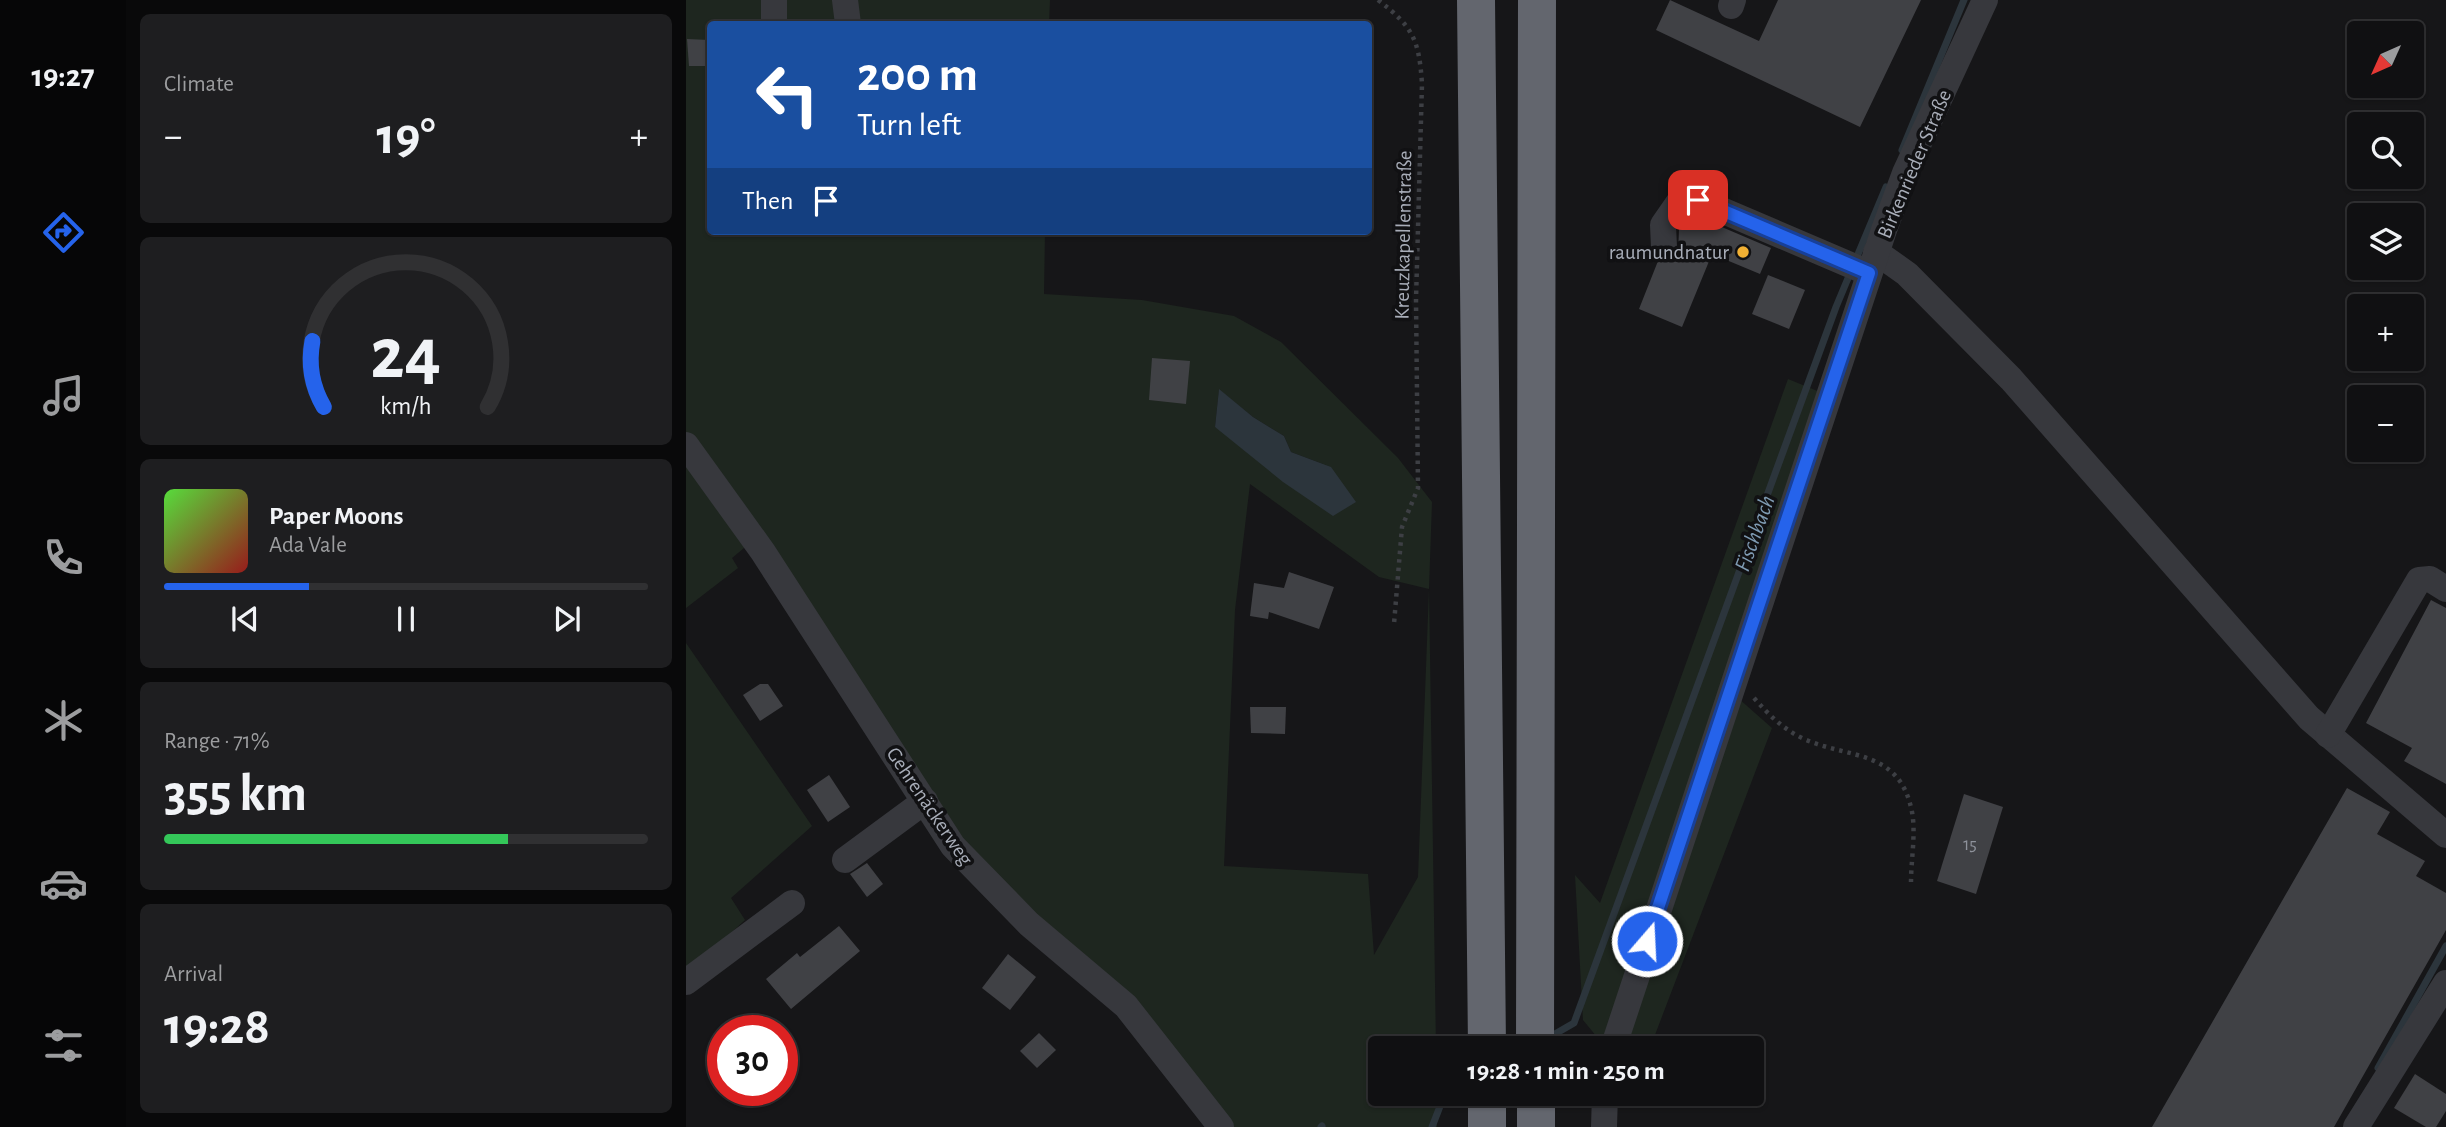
<!DOCTYPE html>
<html lang="en">
<head>
<meta charset="utf-8">
<style>
  :root { --surface:#101012; --page:#1e1e20; --text:#f1f3f6; --muted:#9c9d9f; --line:#303032; --accent:#2563eb }
  body { margin:0; font-family:"Alegreya Sans",sans-serif; background:var(--page); color:var(--text); height:100vh; display:flex; flex-direction:column; font-size:26px; white-space:nowrap }
  * { box-sizing:border-box; margin:0 }
  p { font-size:23px; color:var(--muted) }
  .icon { flex:none; width:38px; height:38px; fill:none; stroke:currentColor; stroke-width:2; stroke-linecap:round; stroke-linejoin:round }
  .map { position:relative; flex:1; overflow:hidden }
  .details { display:flex; flex-direction:column; gap:14px; padding:14px; background:#09090a; width:560px }
  .details>* { flex:none }
  .hud { position:absolute; left:21px; top:21px; width:665px; height:214px; border-radius:7px; box-shadow:0 2px 5px #0004,0 0 0 2px var(--line); background:#1a4fa0; color:#fff; overflow:hidden }
  .needle { width:46px; rotate:225deg }
  .fabs { position:absolute; left:1661px; top:21px; display:grid; gap:14px }
  .fabs a { display:grid; place-items:center; width:77px; height:77px; border-radius:7px; background:var(--surface); box-shadow:0 2px 5px #0004,0 0 0 2px var(--line); font-size:35px }
  .speed { position:absolute; left:21px; top:1015px; display:flex; gap:14px; font-size:35px; font-weight:700; text-align:center }
  .speed>* { display:grid; place-content:center; width:91px; height:91px; border-radius:50%; background:var(--surface); box-shadow:0 2px 5px #0004,0 0 0 2px var(--line); line-height:1 }
  .speed .limit { border:10px solid #d22; background:#fff; color:#111 }
  .pin { position:absolute; display:grid; place-items:center; width:60px; height:60px; color:#fff; margin:-30px; border-radius:14px; box-shadow:0 4px 10px #0006 }
  .me { position:absolute; width:77px; margin:-38px; rotate:19deg; stroke-linejoin:round; filter:drop-shadow(0 0 5px #0008) }
  .turn { display:flex; align-items:center; gap:24px; height:147px; padding:0 35px; font-size:32px }
  .turn .icon { width:91px; height:91px; stroke-width:2.5 }
  .turn b { display:block; font-size:49px; line-height:60px }
  .then { display:flex; align-items:center; height:66px; padding:0 35px; background:#0003; gap:14px; font-size:26px }
  .big { font-size:52px; font-weight:700; line-height:1.1 }
  .details .tile { flex:1; display:flex; flex-direction:column; justify-content:center; gap:10px; min-width:0; padding:0 24px; border-radius:10px; background:var(--page) }
  .details .dial { align-items:center; gap:0 }
  .dial svg { height:182px; overflow:visible; fill:none; stroke:var(--line); stroke-width:7; stroke-linecap:round; text-anchor:middle }
  .dial text { fill:var(--text); stroke:none }
  .song { display:flex; align-items:center; gap:21px }
  .cover { width:84px; height:84px; border-radius:10px; background:linear-gradient(135deg,hsl(110 70% 55%),hsl(0 70% 35%)) }
  .played { height:7px; border-radius:4px; background:linear-gradient(90deg,var(--accent) 30%,var(--line) 30%) }
  .keys { display:flex; justify-content:space-around; direction:ltr }
  .heat { display:flex; justify-content:space-between; align-items:center; font-size:38px; direction:ltr }
  .charge { height:10px; border-radius:5px; background:linear-gradient(90deg,#34c759 71%,var(--line) 0) }
  .trip { position:absolute; left:682px; top:1036px; width:396px; height:70px; border-radius:7px; background:var(--surface); box-shadow:0 2px 5px #0004,0 0 0 2px var(--line); font-weight:700; line-height:70px; text-align:center }
  main { display:flex; flex:1; min-height:0 }
  .menu { display:flex; flex-direction:column; width:126px; justify-content:space-around; align-items:center; background:#060607; color:var(--muted) }
  .menu .icon { width:49px; height:49px }
  .menu .current { color:var(--accent) }
  .menu b { font-size:32px; color:var(--text) }
  .map>svg:first-child { display:block }
</style>
</head>
<body>
<main>
<nav class="menu">
<b>19:27</b>
<svg class="icon current" aria-label="directions" viewBox="0 0 24 24"><path d="M12 3l9 9-9 9-9-9zM9 14v-3h6M13 9l2 2-2 2"/></svg>
<svg class="icon" aria-label="music" viewBox="0 0 24 24"><path d="M9 18V5l10-2v13"/><circle cx="6" cy="18" r="3"/><circle cx="16" cy="16" r="3"/></svg>
<svg class="icon" aria-label="phone" viewBox="0 0 24 24"><path d="M5 4h4l2 5-3 2q2 4 5 5l2-3 5 2v4C11 20 4 13 5 4z"/></svg>
<svg class="icon" aria-label="climate" viewBox="0 0 24 24"><path d="M12 3v18M4 7l16 10M4 17L20 7"/></svg>
<svg class="icon" aria-label="car" viewBox="0 0 24 24"><path d="M5 17H2v-5l4-1 3-4h7l3 4 3 1v5h-3M9 17h6M6 11h13"/><circle cx="7" cy="17" r="2"/><circle cx="17" cy="17" r="2"/></svg>
<svg class="icon" aria-label="filters" viewBox="0 0 24 24"><path d="M4 7h16M4 17h16"/><circle cx="9" cy="7" r="2"/><circle cx="15" cy="17" r="2"/></svg>
</nav>
<section class="details">
<div class="tile"><p>Climate</p>
<div class="heat"><a>−</a><b class="big">19°</b><a>+</a></div>
</div>
<div class="tile dial"><svg viewBox="0 0 100 80">
<path d="M14 69A42 42 0 1 1 86 69"/>
<path d="M14 69A42 42 0 0 1 9 40" stroke="#2563eb"/>
<text x="50" y="56" font-size="32" font-weight="700">24</text>
<text x="50" y="72" font-size="11">km/h</text>
</svg></div>
<div class="tile">
<div class="song"><i class="cover"></i><div><b>Paper Moons</b><p>Ada Vale</p></div></div>
<div class="played"></div>
<div class="keys"><svg class="icon" aria-label="previous" viewBox="0 0 24 24"><path d="M18 5L8 12l10 7zM5 5v14"/></svg><svg class="icon" aria-label="pause" viewBox="0 0 24 24"><path d="M8 5v14M16 5v14"/></svg><svg class="icon" aria-label="next" viewBox="0 0 24 24"><path d="M6 5l10 7-10 7zM19 5v14"/></svg></div>
</div>
<div class="tile"><p>Range · 71%</p><b class="big">355 km</b><div class="charge"></div></div>
<div class="tile"><p>Arrival</p><b class="big">19:28</b></div>
</section>
<div class="map">
<svg width="1760" height="1127" viewBox="0 0 1760 1127">
  <rect width="100%" height="100%" fill="#161618"/>
  <!-- green -->
  <g fill="#1e261f" fill-rule="evenodd">
    <path d="M 0,0 L 364,0 L 363,24 L 24,24 L 24,231 L 359,231 L 358,294 L 456,300 L 548,316 L 595,342 L 712,458 L 746,502 L 743,589 L 750,1048 L 695,1048 L 695,1094 L 751,1094 L 751,1127 L 542,1127 L 298,872 L 0,435 ZM 533,390 L 567,417 L 598,436 L 605,452 L 645,467 L 529,427 ZM 564,484 L 693,577 L 743,589 L 732,877 L 688,955 L 682,874 L 538,866 L 549,610 Z"/>
    <polygon points="1102,379 1134,392 1035,683 1086,728 964,1048 920,1048 897,1020 889,875 914,903"/>
    <polygon points="0,456 64,543 46,558 52,568 0,608"/>
    <polygon points="0,643 126,826 45,898 59,920 0,974"/>
  </g>
  <!-- water -->
  <polygon fill="#2c353c" points="533,389 567,417 598,436 605,452 645,467 670,502 647,516 597,482 529,427"/>
  <g fill="none" stroke-linecap="round" stroke-linejoin="round">
    <!-- stream -->
    <g stroke="#2c353c" stroke-width="7">
      <polyline points="1216,150 1278,0"/>
      <polyline points="862,1038 888,1023 1150,307 1200,187"/>
      <polyline points="1692,1068 1760,946"/>
      <polyline points="635,1127 636,1126"/>
      <polyline points="746,1127 758,1096 761,1094"/>
    </g>
  </g>
  <!-- building -->
  <g fill="#404145">
    <polygon points="984,0 1073,41 1092,0 1235,0 1174,127 970,30"/>
    <polygon points="1,39 23,40 22,66 3,66"/>
    <polygon points="1010,216 1085,248 1074,274 1026,254 996,327 953,309 972,261 986,261 992,255 993,229 1002,217"/>
    <polygon points="1082,275 1119,290 1103,329 1066,314"/>
    <polygon points="466,358 504,361 500,404 463,400"/>
    <polygon points="603,572 648,587 633,629 583,612 582,619 564,616 568,583 598,588"/>
    <polygon points="1745,600 1760,608 1760,784 1718,761 1726,748 1680,723"/>
    <polygon points="74,684 82,684 97,706 74,721 57,695"/>
    <polygon points="564,707 600,707 599,734 565,733"/>
    <polygon points="143,775 164,807 142,822 121,790"/>
    <polygon points="1661,788 1704,812 1691,834 1739,861 1730,876 1760,893 1760,930 1648,1127 1466,1127"/>
    <polygon points="1278,794 1317,807 1290,894 1251,881"/>
    <polygon points="181,863 197,884 181,897 164,874"/>
    <polygon points="153,926 174,951 105,1009 80,979 111,953 114,957"/>
    <polygon points="322,954 350,977 324,1010 296,988"/>
    <polygon points="353,1033 370,1050 351,1068 334,1051"/>
    <polygon points="1729,1074 1760,1094 1760,1111 1750,1127 1740,1127 1708,1108"/>
  </g>
  <g fill="none" stroke-linecap="round" stroke-linejoin="round">
    <!-- path -->
    <g stroke="#3d3f44" stroke-width="4.5" stroke-dasharray="3.5 5" stroke-linecap="butt">
      <path d="M 692,0 C 727,27 733,39 736,84 L 730,300 L 732,488 L 716,527 L 708,624"/>
      <path d="M 1068,698 C 1084,716 1097,729 1118,739 C 1163,759 1214,749 1226,812 C 1230,833 1225,860 1225,882"/>
    </g>
    <!-- minor -->
    <g stroke="#37383d" stroke-width="26">
      <polyline points="159,0 162,24"/>
      <polyline points="1045,6 1047,0"/>
      <polyline points="88,24 88,0"/>
      <polyline points="978,247 977,225 993,202 1012,200 1183,273"/>
      <polyline points="1190,252 1221,274 1325,379 1623,718 1760,835"/>
      <polyline points="0,445 77,552 267,846 343,924 440,1006 535,1127"/>
      <polyline points="1642,735 1733,580 1744,579 1760,589"/>
      <polyline points="159,860 239,801"/>
      <polyline points="0,982 106,903"/>
      <polyline points="927,1048 1198,230 1219,173 1299,0"/>
      <polyline points="918,1127 919,1094"/>
      <polyline points="1670,1127 1760,983"/>
    </g>
    <!-- highway -->
    <g stroke="#63666e" stroke-width="38">
      <polyline points="790,0 801,1048"/>
      <polyline points="849,1048 851,0"/>
      <polyline points="801,1094 801,1127"/>
      <polyline points="850,1094 850,1127"/>
    </g>
  </g>
  <g fill="none" stroke-linecap="round" stroke-linejoin="round">
    <defs>
      <polyline id="route" points="961,941 1183,273 1012,200"/>
    </defs>
    <!-- route casing -->
    <use href="#route" stroke="#184099" stroke-width="18"/>
    <!-- route -->
    <use href="#route" stroke="#2563eb" stroke-width="12"/>
  </g>
  <!-- markers -->
  <circle fill="#f2b134" stroke="#111113" stroke-width="2.5" cx="1057" cy="252" r="7"/>
  <g text-anchor="middle" stroke-width="7" stroke-linejoin="round" paint-order="stroke">
    <!-- number labels -->
    <g font-size="18" fill="#8e929b">
      <text x="1284" y="850">15</text>
    </g>
    <!-- street labels -->
    <g font-size="21" fill="#a8adb8" stroke="#111113">
      <text transform="translate(1228 164) rotate(-67)" y="7">Birkenrieder Straße</text>
      <text transform="translate(717 235) rotate(-89)" y="7">Kreuzkapellenstraße</text>
      <text transform="translate(244 806) rotate(56)" y="7">Gehrenäckerweg</text>
    </g>
    <!-- poi labels -->
    <g font-size="21" fill="#a8adb8" stroke="#111113" text-anchor="end">
      <text x="1043" y="259">raumundnatur</text>
    </g>
    <!-- water labels -->
    <g font-size="23" font-style="italic" fill="#7f9bb3" stroke="#111113">
      <text transform="translate(1068 533) rotate(-70)" y="8">Fischbach</text>
    </g>
  </g>
</svg>
<div class="fabs">
<a><svg class="needle" viewBox="-14 -14 28 28"><path d="M0-13l5 13h-10z" fill="#e53935"/><path d="M0 13l5-13h-10z" fill="#9c9d9f"/></svg></a>
<a><svg class="icon" aria-label="search" viewBox="0 0 24 24"><circle cx="10" cy="10" r="6"/><path d="M15 15l6 6"/></svg></a>
<a><svg class="icon" aria-label="layers" viewBox="0 0 24 24"><path d="M12 4l9 5-9 5-9-5zM3 14l9 5 9-5"/></svg></a>
<a>+</a>
<a>−</a>
</div>
<div class="speed"><div class="limit">30</div></div>
<div class="pin" style="left:1012px;top:200px;background:#d93025"><svg class="icon" aria-label="arrive" viewBox="0 0 24 24"><path d="M6 21V4h12l-3 4 3 4H6"/></svg></div>
<svg class="me" style="left:961px;top:941px" viewBox="-20 -20 40 40"><circle r="17" fill="#2563eb" stroke="#fff" stroke-width="3"/><path d="M0-11L8 9 0 5-8 9z" fill="#fff"/></svg>
<div class="trip">19:28 · 1 min · 250 m</div>
<div class="hud">
<div class="turn"><svg class="icon" aria-label="left" viewBox="0 0 24 24"><path d="M17 20v-9H6M10 6l-5 5 5 5"/></svg><div><b>200 m</b>Turn left</div></div>
<div class="then">Then<svg class="icon" aria-label="arrive" viewBox="0 0 24 24"><path d="M6 21V4h12l-3 4 3 4H6"/></svg></div>
</div>
</div>
</main>
</body>
</html>
